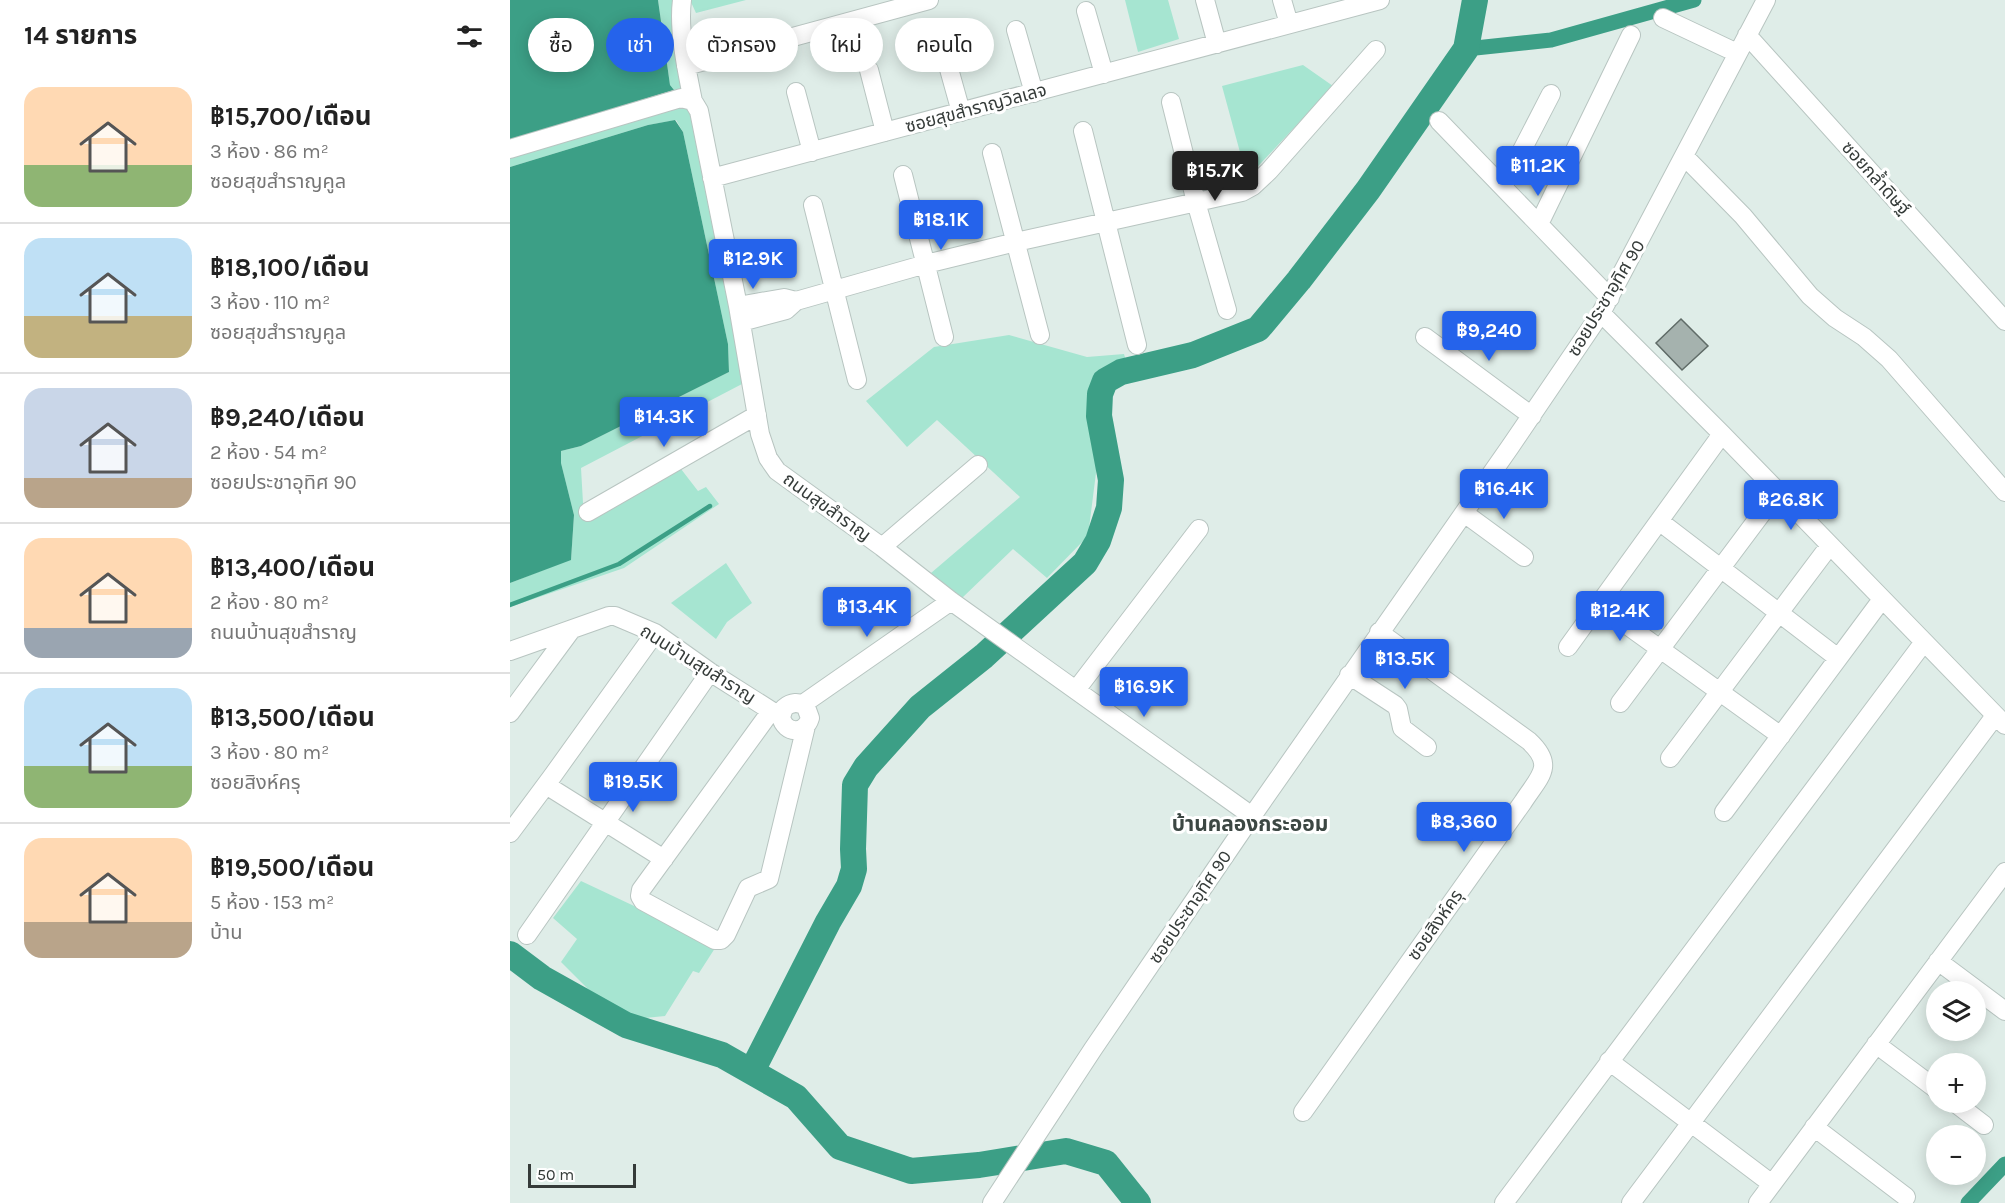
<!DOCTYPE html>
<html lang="th">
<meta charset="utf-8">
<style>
:root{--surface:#fff;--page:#f6f6f6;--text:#222;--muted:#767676;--line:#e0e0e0;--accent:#2563eb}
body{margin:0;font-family:Karla,"Noto Sans Thai",sans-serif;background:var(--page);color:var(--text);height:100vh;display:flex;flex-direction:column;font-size:22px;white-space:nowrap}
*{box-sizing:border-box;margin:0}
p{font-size:20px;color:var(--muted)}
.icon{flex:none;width:33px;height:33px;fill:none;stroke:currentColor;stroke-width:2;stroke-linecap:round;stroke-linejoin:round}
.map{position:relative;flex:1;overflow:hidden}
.drawer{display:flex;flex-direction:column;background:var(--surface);width:510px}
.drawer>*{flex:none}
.guide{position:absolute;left:18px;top:18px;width:570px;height:54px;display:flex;gap:12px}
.buttons{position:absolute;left:1416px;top:981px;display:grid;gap:12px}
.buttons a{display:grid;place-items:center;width:60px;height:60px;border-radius:50%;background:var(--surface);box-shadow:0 3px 15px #0003;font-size:30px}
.scale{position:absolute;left:18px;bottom:15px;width:108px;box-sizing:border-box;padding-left:6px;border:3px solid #353b39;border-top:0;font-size:16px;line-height:21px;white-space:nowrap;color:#353b39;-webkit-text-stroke:4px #fff;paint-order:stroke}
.price{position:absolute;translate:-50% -51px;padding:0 14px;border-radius:6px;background:var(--accent);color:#fff;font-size:20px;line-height:39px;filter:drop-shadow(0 2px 3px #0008)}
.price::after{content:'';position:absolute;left:50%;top:36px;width:18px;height:14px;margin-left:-9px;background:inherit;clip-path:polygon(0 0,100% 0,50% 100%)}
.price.selected{background:#222;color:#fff}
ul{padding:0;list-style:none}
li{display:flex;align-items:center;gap:18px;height:150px;padding:0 24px}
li+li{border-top:2px solid var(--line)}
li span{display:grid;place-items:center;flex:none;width:168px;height:120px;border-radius:18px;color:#555}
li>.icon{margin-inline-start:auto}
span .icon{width:72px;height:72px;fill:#fffc;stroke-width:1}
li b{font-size:26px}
h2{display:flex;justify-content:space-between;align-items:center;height:72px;padding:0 24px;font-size:26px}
.pill{padding:0 21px;border-radius:27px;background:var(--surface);box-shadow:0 3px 15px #0003;font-size:21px;line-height:54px}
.pill.selected{background:var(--accent);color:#fff}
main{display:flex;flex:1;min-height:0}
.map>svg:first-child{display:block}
.green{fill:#a6e5d1}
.water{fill:#3c9f86}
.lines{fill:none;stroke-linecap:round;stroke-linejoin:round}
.stream{stroke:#3c9f86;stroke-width:4.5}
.canal{stroke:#3c9f86;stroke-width:15}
.river{stroke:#3c9f86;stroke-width:26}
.building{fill:#a5b2ae;stroke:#5f6b67;stroke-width:1.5}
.minor-casing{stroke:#b8c5c1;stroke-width:20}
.minor{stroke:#fff;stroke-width:18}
.labels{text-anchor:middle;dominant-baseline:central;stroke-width:6;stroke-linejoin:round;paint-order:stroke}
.street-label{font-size:18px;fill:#353b39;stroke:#fff}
.quarter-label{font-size:21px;font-weight:bold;fill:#3c4743;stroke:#fff}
</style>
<main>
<section class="drawer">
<h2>14 รายการ<svg class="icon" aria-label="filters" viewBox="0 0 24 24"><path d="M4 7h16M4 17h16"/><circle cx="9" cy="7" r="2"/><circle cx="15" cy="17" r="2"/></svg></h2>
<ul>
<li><span style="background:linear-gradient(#ffd9b3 65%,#8fb573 0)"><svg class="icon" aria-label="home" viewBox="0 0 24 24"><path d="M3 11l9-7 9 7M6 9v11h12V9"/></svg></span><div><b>฿15,700/เดือน</b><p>3 ห้อง · 86 m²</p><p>ซอยสุขสำราญคูล</p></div></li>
<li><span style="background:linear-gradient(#bfe0f5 65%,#c2b280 0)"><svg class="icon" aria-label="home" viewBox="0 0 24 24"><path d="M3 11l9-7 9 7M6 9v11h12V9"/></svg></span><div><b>฿18,100/เดือน</b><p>3 ห้อง · 110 m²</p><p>ซอยสุขสำราญคูล</p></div></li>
<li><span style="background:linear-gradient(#c9d6e8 75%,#b9a48a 0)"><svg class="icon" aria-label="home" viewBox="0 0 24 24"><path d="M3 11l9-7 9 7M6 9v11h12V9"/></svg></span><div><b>฿9,240/เดือน</b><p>2 ห้อง · 54 m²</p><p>ซอยประชาอุทิศ 90</p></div></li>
<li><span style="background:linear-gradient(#ffd9b3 75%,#9aa5b1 0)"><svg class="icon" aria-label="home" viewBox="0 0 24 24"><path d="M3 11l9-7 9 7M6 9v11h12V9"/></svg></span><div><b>฿13,400/เดือน</b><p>2 ห้อง · 80 m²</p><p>ถนนบ้านสุขสำราญ</p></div></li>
<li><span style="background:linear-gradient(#bfe0f5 65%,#8fb573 0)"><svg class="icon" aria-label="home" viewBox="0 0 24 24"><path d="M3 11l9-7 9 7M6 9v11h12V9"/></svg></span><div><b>฿13,500/เดือน</b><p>3 ห้อง · 80 m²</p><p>ซอยสิงห์ครุ</p></div></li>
<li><span style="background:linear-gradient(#ffd9b3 70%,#b9a48a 0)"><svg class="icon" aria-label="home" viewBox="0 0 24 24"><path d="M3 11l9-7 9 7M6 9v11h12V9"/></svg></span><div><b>฿19,500/เดือน</b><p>5 ห้อง · 153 m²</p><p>บ้าน</p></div></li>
</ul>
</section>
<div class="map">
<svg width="1495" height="1203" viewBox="0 0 1495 1203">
<rect width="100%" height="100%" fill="#dfede8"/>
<path class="green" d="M148,0H168L175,88L164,90L160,85Z
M180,0H236L186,13Z
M615,0H658L669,39L628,52Z
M793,65L823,86L737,178L712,86Z
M163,105L178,109L184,120L201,193L232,384L71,468L73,503L79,520L171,469L188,491L196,487L209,504L114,568L0,607V583L61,559L64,515L51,463V451L71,446L219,372L218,344L173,132L166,120L138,125L0,167V156Z
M499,335L577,357L614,354L616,361L595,372L585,381L580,395L579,429L587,465L578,536L537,578L503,549L452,598L421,573L510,497L427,420L397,447L356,401L424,347Z
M216,563L242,603L217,622L206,639L161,603Z
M71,881L207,945L189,973L183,971L155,1016L125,1019L85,996L51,962L67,939L43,918Z"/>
<path class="water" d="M0,0H148L160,85L164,90L0,140Z
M165,120L173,132L218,344L219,372L71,446L51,451V463L64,515L61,560L0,583V167L138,125Z"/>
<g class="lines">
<path class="stream" d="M0,605L109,564L200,506"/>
<path class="canal" d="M956,49L1041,40L1184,0
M1458,1203L1495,1164"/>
<path class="river" d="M0,954L32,978L116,1025L212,1055L286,1097L330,1147L401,1171L469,1165L556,1151L596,1163L628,1203
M242,1071L318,922L339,886L344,869L343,849L345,785L356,767L410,707L474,656L575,563L588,541L599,508L601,480L589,416L590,394L595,381L611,372L683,355L748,329L789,280L858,190L956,49L965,0"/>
</g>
<path class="building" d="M1171,319L1198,346L1172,370L1146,343Z"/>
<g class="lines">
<defs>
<path id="minor" d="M172,0C168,30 177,72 183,101
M695,0L707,44
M772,0L779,24
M576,11L594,74
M1153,18L1227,53
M506,30L524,93
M1237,35L1495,321
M434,51L451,112
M176,66L419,0
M359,70L375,132
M286,92L302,152
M661,102L686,202L717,310
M929,121L1100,298
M573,131L627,345
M0,149L171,98L183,101L189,111L228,306L250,434L258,458L267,471L372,547L441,601L742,816
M482,153L530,335
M1174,156L1233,216L1300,296L1325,318L1354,337L1379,359L1495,492
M393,175L434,337
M202,178L870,0
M993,187L1041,94
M303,205L347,380
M1029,224L1121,35
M286,301L416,264L506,242L732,192L743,186L759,171L866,50
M228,306L274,298L286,301L276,310L231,322
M1091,313L1212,434L1495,725
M915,337L1022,416
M78,512L247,415
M954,513L1014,557
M1149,521L1328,658
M372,547L468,465
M1089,605L1271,736
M1058,647L1212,434
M0,651L99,616H105L145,633L200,672L271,717C275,734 295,735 300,718L296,707C289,701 281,702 274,708L271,717
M839,675L885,705L888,709L892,728L917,747
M566,690L689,529
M1110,703L1261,501
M293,704L441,601
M261,711L131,890L130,896L133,901L205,940H211L216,935L238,888L259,879L296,726
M0,713L62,629
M1160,758L1314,553
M36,785L154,859
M1214,812L1367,606
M0,833L41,778L145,633
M17,935L200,672
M1428,961L1495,1011
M1366,1044L1426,1089
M1099,1061L1262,1184
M1444,1102L1474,1125
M793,1112L1013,802C1029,777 1046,766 1019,741L869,632
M1304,1127L1396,1197
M482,1203L583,1049L733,829L1000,447L1091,313L1256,0
M994,1203L1414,642
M1121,1203L1485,716
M1248,1203L1495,872"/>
</defs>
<use href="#minor" class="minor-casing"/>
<use href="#minor" class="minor"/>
</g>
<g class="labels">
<g class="street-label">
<text transform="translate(466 108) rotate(-15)">ซอยสุขสำราญวิลเลจ</text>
<text transform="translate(1366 178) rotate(48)">ซอยกล้ำดิษฐ์</text>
<text transform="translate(1096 298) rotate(-59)">ซอยประชาอุทิศ 90</text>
<text transform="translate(317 507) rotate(36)">ถนนสุขสำราญ</text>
<text transform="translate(188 664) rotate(32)">ถนนบ้านสุขสำราญ</text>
<text transform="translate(680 907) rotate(-56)">ซอยประชาอุทิศ 90</text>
<text transform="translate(925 925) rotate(-55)">ซอยสิงห์ครุ</text>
</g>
<g class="quarter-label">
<text x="740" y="824">บ้านคลองกระออม</text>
</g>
</g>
</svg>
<div class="buttons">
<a><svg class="icon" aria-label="layers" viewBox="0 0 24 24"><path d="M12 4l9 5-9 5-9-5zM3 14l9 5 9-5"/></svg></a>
<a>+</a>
<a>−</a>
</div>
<div class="scale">50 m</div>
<b class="price" style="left:1028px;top:197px">฿11.2K</b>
<b class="price selected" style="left:705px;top:202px">฿15.7K</b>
<b class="price" style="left:431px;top:251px">฿18.1K</b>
<b class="price" style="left:243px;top:290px">฿12.9K</b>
<b class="price" style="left:979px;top:362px">฿9,240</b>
<b class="price" style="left:154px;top:448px">฿14.3K</b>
<b class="price" style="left:994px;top:520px">฿16.4K</b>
<b class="price" style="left:1281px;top:531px">฿26.8K</b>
<b class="price" style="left:357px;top:638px">฿13.4K</b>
<b class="price" style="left:1110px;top:642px">฿12.4K</b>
<b class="price" style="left:895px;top:690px">฿13.5K</b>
<b class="price" style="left:634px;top:718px">฿16.9K</b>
<b class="price" style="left:123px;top:813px">฿19.5K</b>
<b class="price" style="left:954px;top:853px">฿8,360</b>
<div class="guide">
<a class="pill">ซื้อ</a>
<a class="pill selected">เช่า</a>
<a class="pill">ตัวกรอง</a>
<a class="pill">ใหม่</a>
<a class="pill">คอนโด</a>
</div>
</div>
</main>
